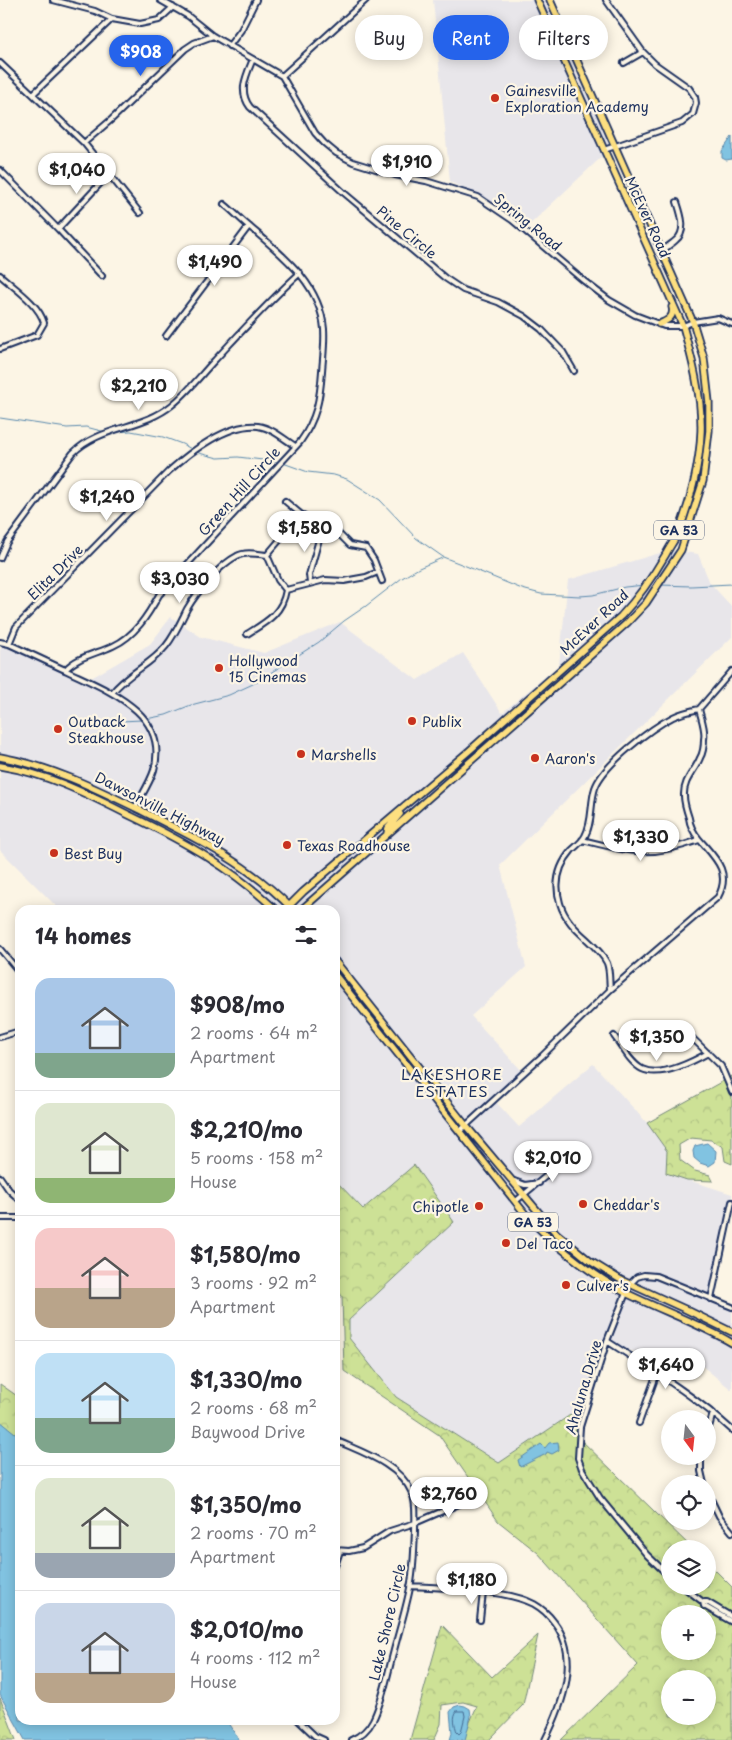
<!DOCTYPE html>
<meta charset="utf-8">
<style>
:root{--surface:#fff;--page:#f2f2f3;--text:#2b2b33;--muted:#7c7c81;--line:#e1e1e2;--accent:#2563eb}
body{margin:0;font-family:"Playpen Sans",sans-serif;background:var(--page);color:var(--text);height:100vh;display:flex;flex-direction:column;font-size:19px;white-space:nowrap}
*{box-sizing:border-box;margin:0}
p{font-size:16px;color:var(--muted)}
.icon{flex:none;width:28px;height:28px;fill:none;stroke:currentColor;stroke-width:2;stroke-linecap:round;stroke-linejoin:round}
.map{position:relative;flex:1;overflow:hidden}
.details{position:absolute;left:15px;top:905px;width:325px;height:820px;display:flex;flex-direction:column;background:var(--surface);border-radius:15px;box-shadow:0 2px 12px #0003}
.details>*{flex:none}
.hud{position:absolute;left:355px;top:15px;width:301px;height:45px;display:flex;gap:10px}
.needle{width:32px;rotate:165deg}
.controls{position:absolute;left:661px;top:1410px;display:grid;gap:10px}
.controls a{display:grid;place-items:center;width:55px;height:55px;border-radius:50%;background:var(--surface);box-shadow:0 2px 12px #0003;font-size:25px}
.price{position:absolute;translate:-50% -42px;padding:0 11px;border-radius:18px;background:#fff;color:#222;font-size:16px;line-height:32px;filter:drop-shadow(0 1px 2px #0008)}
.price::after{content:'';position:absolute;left:50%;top:30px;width:15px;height:11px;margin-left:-8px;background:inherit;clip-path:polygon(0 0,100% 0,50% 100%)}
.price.on{background:var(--accent);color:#fff}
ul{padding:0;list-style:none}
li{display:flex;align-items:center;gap:15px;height:125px;padding:0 20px}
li+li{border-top:1px solid var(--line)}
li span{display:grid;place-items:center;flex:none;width:140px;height:100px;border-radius:15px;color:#555}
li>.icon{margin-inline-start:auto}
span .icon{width:60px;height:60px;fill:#fffc;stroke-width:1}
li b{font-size:21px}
h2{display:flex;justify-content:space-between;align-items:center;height:60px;padding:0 20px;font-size:21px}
.pill{padding:0 18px;border-radius:22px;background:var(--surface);box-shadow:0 2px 12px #0003;font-size:18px;line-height:45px}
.pill.on{background:var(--accent);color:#fff}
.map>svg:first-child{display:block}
.built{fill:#e8e6ea}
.forest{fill:url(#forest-crowns);stroke:#74887a;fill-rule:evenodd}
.water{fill:#81c3e1;stroke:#5888ad}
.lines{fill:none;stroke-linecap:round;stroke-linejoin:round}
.shore{stroke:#446a92;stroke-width:1}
.stream{stroke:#5888ad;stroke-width:1}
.minor-casing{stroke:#1b2f5e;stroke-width:8}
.primary-casing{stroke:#1b2f5e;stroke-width:9}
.minor{stroke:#fcf5e5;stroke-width:4}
.primary{stroke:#fddf80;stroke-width:5.5}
.poi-dot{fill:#c8321e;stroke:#fcf5e5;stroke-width:2}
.labels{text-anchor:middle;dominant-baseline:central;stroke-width:4.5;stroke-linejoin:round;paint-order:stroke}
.shield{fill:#fcf5e5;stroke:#5e6a86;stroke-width:1}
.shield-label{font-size:12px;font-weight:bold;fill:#1b2f5e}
.poi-label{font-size:14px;fill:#1b2f5e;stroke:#fcf5e5;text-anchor:start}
.street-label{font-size:14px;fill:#1b2f5e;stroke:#fcf5e5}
.neighbourhood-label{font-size:15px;letter-spacing:1px;fill:#1b2f5e;stroke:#fcf5e5}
</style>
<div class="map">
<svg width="732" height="1740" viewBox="0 0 732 1740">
<defs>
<pattern id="forest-crowns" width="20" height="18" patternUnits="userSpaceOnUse" patternTransform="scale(1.25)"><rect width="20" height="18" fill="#cde196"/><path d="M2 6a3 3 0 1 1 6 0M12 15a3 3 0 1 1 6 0" fill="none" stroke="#afc184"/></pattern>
</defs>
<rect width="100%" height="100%" fill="#fcf5e5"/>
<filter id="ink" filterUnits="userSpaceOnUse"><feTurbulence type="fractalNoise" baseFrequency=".02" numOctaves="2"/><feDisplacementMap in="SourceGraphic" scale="10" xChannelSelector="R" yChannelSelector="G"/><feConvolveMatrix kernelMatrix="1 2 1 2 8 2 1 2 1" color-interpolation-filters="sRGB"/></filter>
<g filter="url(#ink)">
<path class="built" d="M433,0H546L611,148L524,230L488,199L450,182Z
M670,550L698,554L710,583L732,607V637L500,865L526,967L471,1016L523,1072L494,1100L519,1127L593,1064L647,1123L667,1151L666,1173L732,1194V1210L713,1299L732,1303V1390L691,1357L666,1365L608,1341L582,1407L499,1463L396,1397L349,1338V1320L454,1221L363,1209L335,1180V910H60L0,850V651L2,645L86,681L150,644L171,617L201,637L264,653L340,622L417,680L463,653L502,713L559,665L568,580Z"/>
<path class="forest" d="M732,1076V1164L725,1161L723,1147L711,1140L691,1138L679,1145L680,1160L695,1171L710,1175L713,1181L687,1180L666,1173L667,1151L647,1123Z
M414,1165L454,1222L349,1320V1338L396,1397L499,1463L582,1407L578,1437L693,1549H670V1586H708V1563L732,1587V1740H561L638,1665L538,1553L498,1521L439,1435L344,1371L342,1296L335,1287V1180L363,1209ZM670,1614H708V1651H670ZM670,1679H708V1716H670Z
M0,1384L20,1398V1444L0,1425Z
M442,1625L492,1677L538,1635L523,1705L489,1740H462L477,1706L463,1702L442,1705L441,1724L434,1740H410Z
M0,1698L16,1740H0Z"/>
<path class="water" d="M732,137V159L726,160L722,158V151Z
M707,1143L716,1151L715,1162L709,1166L700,1163L694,1158L693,1151L695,1146Z
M0,1421L20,1437V1720H226L239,1740H25L0,1695Z
M558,1442L559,1450L552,1454L547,1452L546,1454L520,1467L518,1460L541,1444L545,1448L549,1443Z
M460,1705L465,1706L470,1709L471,1716L465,1740H450L452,1733L450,1712L454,1707Z"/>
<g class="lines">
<path class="shore" d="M457,1711H464L465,1716L461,1732L459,1734L457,1732C455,1725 452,1717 457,1711Z"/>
<path class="stream" d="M0,418L67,428L86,427L105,432
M114,432L131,431L163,437L182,444L199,453L218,458L238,457L279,462
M283,463L308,472L334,475L347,479L380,500L416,538L443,557L461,564L522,589L541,594L580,596L593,595L625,587L645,585
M661,585L691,586L732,584
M146,719L166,715L191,705L229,695L253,684L319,642L344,621L366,606L402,578L419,568L442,558
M121,721L142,720"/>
<defs>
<path id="minor" d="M53,0L95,11L112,19L140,24L159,20L173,7
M160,0L188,16L213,36L282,76L315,133L324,143L336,153L353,162L395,175L426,181L478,197L512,220L584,281L609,300L635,315L664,326H683L693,322L718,318L732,324
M229,46L241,30L256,0
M253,59C246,76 238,91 250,107L343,192L445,278L463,290L498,302L524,316L541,329L563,352L574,371
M0,63L84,143L140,213
M624,63L643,52
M282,76L366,0
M33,94L112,19
M84,143L112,119L185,49L194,43L213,36
M604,150L682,123L693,114L696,103L695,97L689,88L655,64L643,52L606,0
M0,170L58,229L102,276
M58,229L109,174
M662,254C665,246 670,246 676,240C687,231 681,214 677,202
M0,275C14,288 39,304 44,323L37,335L0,349
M166,336L249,226
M285,501L309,521L331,526L350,545L366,548L374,560L382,581
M0,558L7,542L73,453C100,426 143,429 172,405C188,392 200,376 214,361C242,331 270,300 300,273
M310,583L309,575L323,525
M286,590L278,580L267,555L300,516L303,515
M247,634C266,622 282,614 286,590L325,580L344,581L366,577L378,572
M0,642L9,644
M65,670L9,644L16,627L169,471C190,452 228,423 258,426C272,428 284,439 295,446
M112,693C126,674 151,665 166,646C175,635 181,621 187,609C197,592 219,565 237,556C245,551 258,554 267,555
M135,808C141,796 150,783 154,770C170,712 106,690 65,670C78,656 96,654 113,646C135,636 148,615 159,595L300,442C317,418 320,399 322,371C323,357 325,343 324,329C320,283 281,254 250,227C241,220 233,211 224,204
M582,840C631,852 650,858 699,840
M0,949L20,973
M610,989C609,981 610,971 607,963C596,941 568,931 560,903C554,883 558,866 572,850C576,846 582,842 585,836C593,822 590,803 595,788C603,765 651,728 673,717C681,713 690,711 699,709
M681,1027L721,1066L732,1092
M614,1036C622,1046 630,1063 642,1069C661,1078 692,1062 708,1053
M0,1037L20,1031
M460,1131L542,1056L610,990L718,897C732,871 714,857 699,839C694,833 690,826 689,818C687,812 684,803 684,796C683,780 695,771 700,758C703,753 704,745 704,739C706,730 701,718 699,709L732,671
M0,1177L9,1190L20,1200
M514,1181L525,1185L539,1183
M516,1201L569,1157
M0,1218H20
M711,1299L732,1202
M607,1341C650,1369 694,1395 732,1430
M639,1423L657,1373
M708,1431L713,1413
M335,1440C361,1452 400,1464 412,1493C417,1504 415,1519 415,1531C414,1549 414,1569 410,1588C405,1613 397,1637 391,1662C386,1681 382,1702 373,1720C368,1730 361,1736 351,1740
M701,1456V1471L704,1484
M708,1493L719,1516L732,1532
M335,1550L349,1551L363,1548L390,1531L415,1523L475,1497
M335,1566L340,1551
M670,1577L647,1555L600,1498L582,1469L578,1458L580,1427L607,1341L626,1293L630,1284L637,1277L644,1275L656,1276L732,1307
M410,1586C443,1588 505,1589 534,1604C541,1608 549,1615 554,1622C581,1657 563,1704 545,1740
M682,1586L703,1602L704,1606L732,1622
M703,1602H707L732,1617
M480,1620L483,1592
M298,1720L315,1736L324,1740"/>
<path id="primary" d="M659,324C667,321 675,317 672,307
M0,757C50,766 93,787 138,809C194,837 250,864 293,910
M0,766C49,774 87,794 131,816C185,842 232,868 276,910
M387,834L388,828L400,814
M285,910L303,892L469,751L621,616C640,596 652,578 666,554C669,548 674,541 677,535C690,505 700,463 701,431C702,396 692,359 683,326L537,0
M301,910L538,702L627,623L646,603L681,550L703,481L709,431V402L704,358L693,322L550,0
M335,961L467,1127L556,1233L590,1261L621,1280L687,1310L732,1332
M335,975L530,1220C559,1248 589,1273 624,1292C660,1310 698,1323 732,1343"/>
</defs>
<use href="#minor" class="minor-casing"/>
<use href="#primary" class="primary-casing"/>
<use href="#minor" class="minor"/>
<use href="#primary" class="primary"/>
</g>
</g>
<g class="poi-dot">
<circle cx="495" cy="98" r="5"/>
<circle cx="219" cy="668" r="5"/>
<circle cx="412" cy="721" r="5"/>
<circle cx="58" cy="729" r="5"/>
<circle cx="301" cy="754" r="5"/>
<circle cx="535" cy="758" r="5"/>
<circle cx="287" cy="845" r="5"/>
<circle cx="54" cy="853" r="5"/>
<circle cx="583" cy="1204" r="5"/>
<circle cx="479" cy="1206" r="5"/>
<circle cx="506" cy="1243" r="5"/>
<circle cx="566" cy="1285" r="5"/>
</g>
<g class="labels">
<g class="shield">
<rect x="654" y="520.5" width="50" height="19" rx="4"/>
<rect x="508" y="1212.5" width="50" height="19" rx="4"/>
</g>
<g class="shield-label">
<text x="679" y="530">GA 53</text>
<text x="533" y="1222">GA 53</text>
</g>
<g class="poi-label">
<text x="505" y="90">Gainesville<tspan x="505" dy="16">Exploration Academy</tspan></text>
<text x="229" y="660">Hollywood<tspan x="229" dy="16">15 Cinemas</tspan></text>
<text x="68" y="721">Outback<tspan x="68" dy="16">Steakhouse</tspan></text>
<text x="422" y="721">Publix</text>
<text x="311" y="754">Marshells</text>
<text x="545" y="758">Aaron's</text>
<text x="297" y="845">Texas Roadhouse</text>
<text x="64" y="853">Best Buy</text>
<text x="593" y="1204">Cheddar's</text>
<text x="469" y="1206" text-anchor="end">Chipotle</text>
<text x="516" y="1243">Del Taco</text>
<text x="576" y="1285">Culver's</text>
</g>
<g class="street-label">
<text transform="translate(648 217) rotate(65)">McEver Road</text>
<text transform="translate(528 222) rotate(39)">Spring Road</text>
<text transform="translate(407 232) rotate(40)">Pine Circle</text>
<text transform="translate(239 491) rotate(-48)">Green Hill Circle</text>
<text transform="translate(55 572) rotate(-45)">Elita Drive</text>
<text transform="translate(594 622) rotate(-43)">McEver Road</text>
<text transform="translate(160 808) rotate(27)">Dawsonville Highway</text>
<text transform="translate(583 1387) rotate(-74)">Ahaluna Drive</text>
<text transform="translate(387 1622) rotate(-77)">Lake Shore Circle</text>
</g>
<g class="neighbourhood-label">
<text x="452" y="1073">LAKESHORE<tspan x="452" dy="17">ESTATES</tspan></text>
</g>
</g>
</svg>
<div class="controls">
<a><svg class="needle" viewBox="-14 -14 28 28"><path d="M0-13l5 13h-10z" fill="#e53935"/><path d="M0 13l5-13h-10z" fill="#7c7c81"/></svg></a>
<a><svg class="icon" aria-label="locate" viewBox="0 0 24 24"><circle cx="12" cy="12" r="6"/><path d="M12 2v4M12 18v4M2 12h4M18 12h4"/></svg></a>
<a><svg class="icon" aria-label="layers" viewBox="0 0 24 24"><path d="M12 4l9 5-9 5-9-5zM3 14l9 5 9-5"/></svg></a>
<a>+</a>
<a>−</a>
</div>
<b class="price on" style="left:141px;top:77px">$908</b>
<b class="price" style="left:407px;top:187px">$1,910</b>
<b class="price" style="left:77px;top:195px">$1,040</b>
<b class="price" style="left:215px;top:287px">$1,490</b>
<b class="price" style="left:139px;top:411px">$2,210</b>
<b class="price" style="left:107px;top:522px">$1,240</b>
<b class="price" style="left:305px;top:553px">$1,580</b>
<b class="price" style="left:180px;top:604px">$3,030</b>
<b class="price" style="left:641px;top:862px">$1,330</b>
<b class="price" style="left:657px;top:1062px">$1,350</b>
<b class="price" style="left:553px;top:1183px">$2,010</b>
<b class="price" style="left:666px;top:1390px">$1,640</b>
<b class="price" style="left:449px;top:1519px">$2,760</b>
<b class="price" style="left:472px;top:1605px">$1,180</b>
<div class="hud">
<a class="pill">Buy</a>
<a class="pill on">Rent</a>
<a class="pill">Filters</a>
</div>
<section class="details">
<h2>14 homes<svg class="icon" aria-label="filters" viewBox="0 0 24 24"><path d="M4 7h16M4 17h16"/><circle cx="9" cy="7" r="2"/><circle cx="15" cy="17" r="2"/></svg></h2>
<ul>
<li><span style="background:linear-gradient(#a9c7e8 75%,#7fa58c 0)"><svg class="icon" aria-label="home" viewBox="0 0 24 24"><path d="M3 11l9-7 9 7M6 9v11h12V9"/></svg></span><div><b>$908/mo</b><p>2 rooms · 64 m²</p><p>Apartment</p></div></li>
<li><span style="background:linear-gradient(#dfe7d0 75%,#8fb573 0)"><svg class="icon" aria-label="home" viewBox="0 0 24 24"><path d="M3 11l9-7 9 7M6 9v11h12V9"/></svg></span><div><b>$2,210/mo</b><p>5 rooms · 158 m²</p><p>House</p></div></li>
<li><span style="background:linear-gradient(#f6c9c9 60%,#b9a48a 0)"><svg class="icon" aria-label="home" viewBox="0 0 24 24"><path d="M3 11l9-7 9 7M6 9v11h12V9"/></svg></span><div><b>$1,580/mo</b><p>3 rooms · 92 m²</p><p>Apartment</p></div></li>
<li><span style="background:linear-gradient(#bfe0f5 65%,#7fa58c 0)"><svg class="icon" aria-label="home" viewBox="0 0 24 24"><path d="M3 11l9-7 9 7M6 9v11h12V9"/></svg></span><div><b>$1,330/mo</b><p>2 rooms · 68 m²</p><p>Baywood Drive</p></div></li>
<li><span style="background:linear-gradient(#dfe7d0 75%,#9aa5b1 0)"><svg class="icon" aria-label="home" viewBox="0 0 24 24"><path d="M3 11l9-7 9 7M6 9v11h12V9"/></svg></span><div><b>$1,350/mo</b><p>2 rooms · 70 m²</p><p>Apartment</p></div></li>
<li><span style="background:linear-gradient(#c9d6e8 70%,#b9a48a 0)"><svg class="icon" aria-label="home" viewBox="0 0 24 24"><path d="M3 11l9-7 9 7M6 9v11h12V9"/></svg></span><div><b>$2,010/mo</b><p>4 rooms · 112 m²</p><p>House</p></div></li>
</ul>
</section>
</div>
